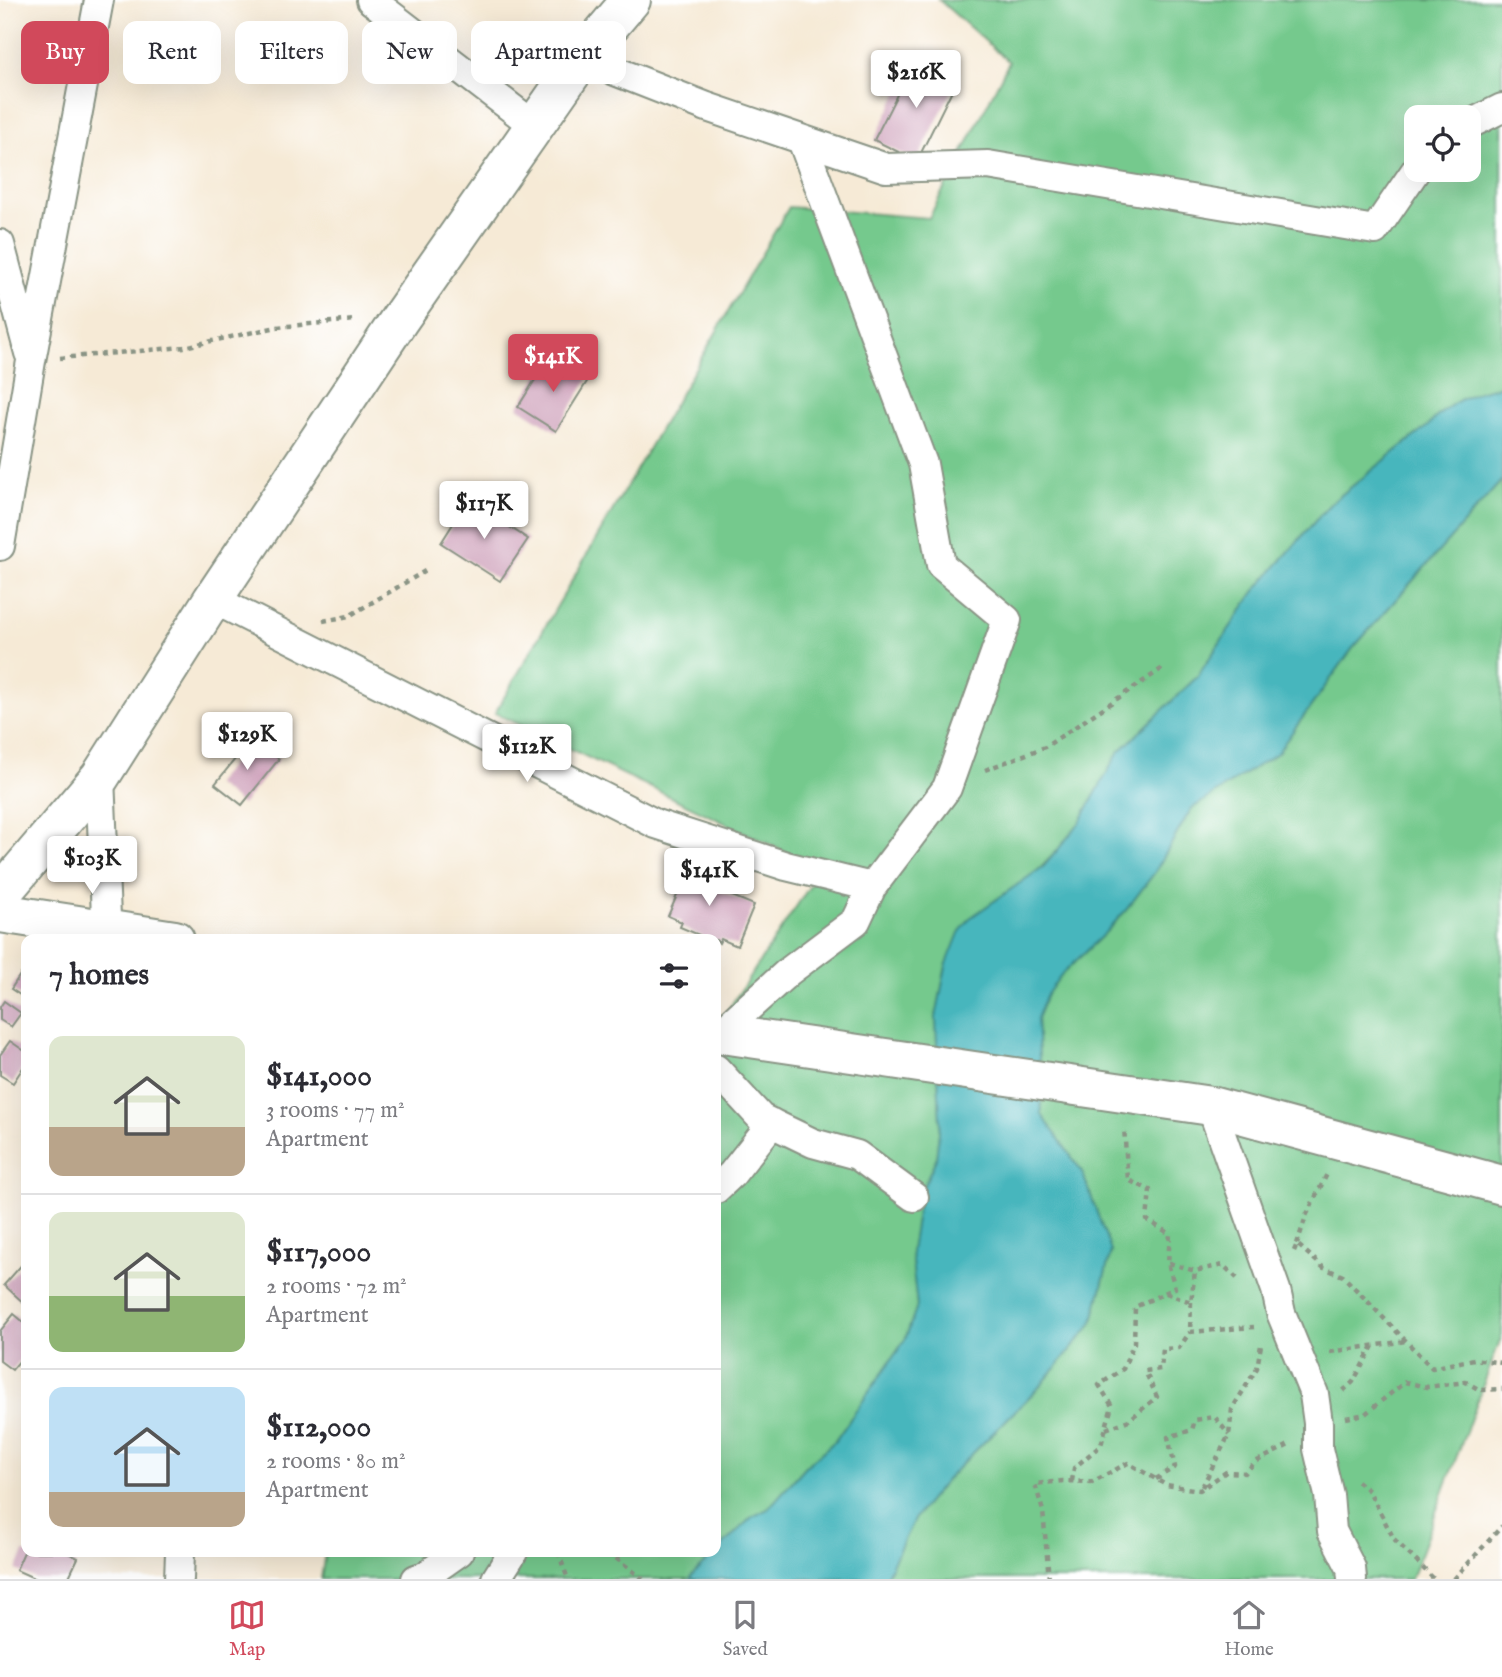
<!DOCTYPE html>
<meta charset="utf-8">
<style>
:root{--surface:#fff;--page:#f2f2f3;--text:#2b2b33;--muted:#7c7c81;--line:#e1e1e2;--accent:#d1495b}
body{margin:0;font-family:"IM FELL English",serif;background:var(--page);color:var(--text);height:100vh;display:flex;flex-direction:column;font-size:26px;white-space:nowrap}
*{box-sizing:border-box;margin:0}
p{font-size:23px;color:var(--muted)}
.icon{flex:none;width:38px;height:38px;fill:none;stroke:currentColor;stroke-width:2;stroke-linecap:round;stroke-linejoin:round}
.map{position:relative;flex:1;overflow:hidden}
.side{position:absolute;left:21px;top:934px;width:700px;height:623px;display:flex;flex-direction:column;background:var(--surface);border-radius:14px;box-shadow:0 7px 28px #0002}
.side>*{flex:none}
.banner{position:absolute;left:21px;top:21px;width:700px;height:63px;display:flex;gap:14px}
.fabs{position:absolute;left:1404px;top:105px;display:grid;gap:14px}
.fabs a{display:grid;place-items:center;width:77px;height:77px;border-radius:14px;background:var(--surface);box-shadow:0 7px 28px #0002;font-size:35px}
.price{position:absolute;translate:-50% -60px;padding:0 16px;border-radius:7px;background:#fff;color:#222;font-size:23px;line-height:46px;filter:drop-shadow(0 2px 4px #0008)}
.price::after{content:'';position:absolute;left:50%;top:42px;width:21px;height:16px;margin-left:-10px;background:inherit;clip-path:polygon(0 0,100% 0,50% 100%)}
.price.current{background:var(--accent);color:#fff}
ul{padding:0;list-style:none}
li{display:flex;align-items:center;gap:21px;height:175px;padding:0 28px}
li+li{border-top:2px solid var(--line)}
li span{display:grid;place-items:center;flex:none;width:196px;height:140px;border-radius:14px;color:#555}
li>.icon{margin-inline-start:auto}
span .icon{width:84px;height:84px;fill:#fffc;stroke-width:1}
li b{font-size:30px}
h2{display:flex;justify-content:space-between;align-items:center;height:84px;padding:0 28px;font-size:30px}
.pill{padding:0 24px;border-radius:14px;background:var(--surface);box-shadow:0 7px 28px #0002;font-size:24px;line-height:63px}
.pill.current{background:var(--accent);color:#fff}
.menu{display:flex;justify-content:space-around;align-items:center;height:98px;border-top:2px solid var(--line);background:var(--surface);font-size:19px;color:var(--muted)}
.menu a{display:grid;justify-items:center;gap:4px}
.menu .current{color:var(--accent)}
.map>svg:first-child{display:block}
.green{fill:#74c98d;stroke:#4a8360;stroke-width:2;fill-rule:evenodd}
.water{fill:#47b6bd;stroke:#337a78;stroke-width:2}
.building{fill:#cfa2bb}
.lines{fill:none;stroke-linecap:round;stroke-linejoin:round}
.minor-casing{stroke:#8a9485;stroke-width:32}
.secondary-casing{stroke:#8a9485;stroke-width:42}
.primary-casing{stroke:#8a9485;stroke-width:42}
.path{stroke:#8a9485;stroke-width:4.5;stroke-dasharray:5 5;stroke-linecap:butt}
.minor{stroke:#fff;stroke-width:28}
.secondary{stroke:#fff;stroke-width:38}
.primary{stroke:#fff;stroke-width:38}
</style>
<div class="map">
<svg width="1502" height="1579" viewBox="0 0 1502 1579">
<rect width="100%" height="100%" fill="#fff"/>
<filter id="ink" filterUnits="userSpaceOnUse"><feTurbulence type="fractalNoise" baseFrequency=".0143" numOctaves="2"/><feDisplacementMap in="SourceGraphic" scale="14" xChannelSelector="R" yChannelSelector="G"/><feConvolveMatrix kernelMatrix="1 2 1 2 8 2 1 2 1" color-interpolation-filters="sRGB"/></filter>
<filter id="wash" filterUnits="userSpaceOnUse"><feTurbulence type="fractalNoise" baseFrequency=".00686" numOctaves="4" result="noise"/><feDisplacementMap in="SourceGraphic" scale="28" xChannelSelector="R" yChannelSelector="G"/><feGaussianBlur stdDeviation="1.57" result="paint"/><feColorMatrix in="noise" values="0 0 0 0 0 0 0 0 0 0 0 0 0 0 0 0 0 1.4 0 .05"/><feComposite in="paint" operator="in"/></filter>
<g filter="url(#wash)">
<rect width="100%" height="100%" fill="#f6ead6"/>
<path class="green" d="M939,0H1502V386C1472,392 1451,401 1429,425L1330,504L1254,592L1197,677L1118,753L1080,822L1056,852L946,966L936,1017L940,1123L936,1159L922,1189L911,1251L917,1306L905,1340L835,1441L806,1466L768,1509L752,1517L716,1552V1028L821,869L495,713L789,207L929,218L1009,62ZM1416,117H1468V170H1416Z
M1502,480V1335L1411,1579H885L914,1519L946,1480L1042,1384L1092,1324L1111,1251L1082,1172L1042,1115L1037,1018L1046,996L1061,975L1104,934L1126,910L1155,872L1191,809L1277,753L1353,648Z
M325,1552H716L690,1579H321Z"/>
<path class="water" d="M1502,386V480L1353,648L1277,753L1191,809L1155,872L1126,910L1104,934L1061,975L1046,996L1037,1018L1042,1115L1082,1172L1111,1251L1092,1324L1042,1384L946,1480L914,1519L885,1579H690L692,1575L752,1517L768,1509L806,1466L835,1441L905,1340L917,1306L911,1251L918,1206L922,1189L936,1159L940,1123L936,1017L946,966L959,933L970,918L1044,866L1056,852L1080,822L1118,753L1197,677L1254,592L1330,504L1429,425C1450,401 1472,392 1502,386Z"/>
<g id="blocks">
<path class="building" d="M915,59L957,80L917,161L874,140Z
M550,356L588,380L556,431L518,407Z
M468,500L528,539L500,581L441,543Z
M252,738L279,759L242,805L215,784Z
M692,861L716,872L710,887L754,905L737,946L721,939L719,943L716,940H711L680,927L682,922L668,916Z
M20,975L26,979V999L11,989Z
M4,1001L21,1013L11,1027L0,1020V1007Z
M10,1041L26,1052V1063L13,1083L0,1075V1055Z
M26,1260V1305L4,1285Z
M14,1314L26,1324V1353L12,1370L0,1361V1331Z
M24,1552H66L78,1558L68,1579H36L16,1570Z"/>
</g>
</g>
<g filter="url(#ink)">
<use href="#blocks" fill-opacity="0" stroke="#8a9485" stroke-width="2"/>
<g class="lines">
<defs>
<path id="minor" d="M371,0L536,127
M582,58L707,107L886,168L988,165L1375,230L1416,170
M1468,125L1502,108
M0,244L29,353
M0,546L31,361L99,0
M213,599L656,824L786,866L872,887
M100,777L107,940
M719,1034L788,972L856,921L872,887L947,788L1007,620L941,565L923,464L802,140
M716,1069L761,1118L813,1143L857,1155L914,1197
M1211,1106L1276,1290L1281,1313L1314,1394L1318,1423V1449L1329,1495L1332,1531L1351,1568L1352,1579
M716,1189L732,1174L772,1123
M179,1579L180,1552
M416,1579L425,1576L459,1552
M496,1579L513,1552"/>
<path id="secondary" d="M0,913L175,940
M716,1033L1211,1106L1502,1185"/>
<path id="primary" d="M0,895L100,777L213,599L399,320L582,58L631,0"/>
</defs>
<use href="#minor" class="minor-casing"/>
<use href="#secondary" class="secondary-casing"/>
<use href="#primary" class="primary-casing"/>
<path class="path" d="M60,358L184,347L277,327L356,320
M323,621L349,616L425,571
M985,770L1045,747L1163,668
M1297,1244L1306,1216L1327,1174
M1294,1251L1297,1244L1324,1268L1343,1276L1432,1368L1474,1359L1502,1363
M1169,1263L1195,1271L1223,1265L1240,1281
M1166,1293L1191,1302L1195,1271
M1191,1302L1190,1332L1254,1327
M1330,1352L1406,1341
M1343,1391L1353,1382L1373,1346
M1346,1418L1365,1414L1405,1382L1427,1387L1466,1382L1480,1390L1502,1389
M1106,1429L1129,1420L1157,1397L1145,1371L1161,1369L1163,1349L1179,1348L1190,1332
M1156,1479L1175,1467L1168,1437L1192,1430L1195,1420L1215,1417L1229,1435
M1072,1481L1074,1468L1101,1445L1112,1406L1099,1385L1123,1369L1134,1343L1135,1307L1175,1288L1168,1263L1170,1234L1147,1220L1150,1190L1128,1180L1124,1128
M1357,1481L1369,1491L1394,1539L1434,1579
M1202,1487L1229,1435L1232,1409L1257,1368L1261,1345
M558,1552L568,1579
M608,1552L643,1579
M1049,1579L1043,1511L1035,1484L1063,1481L1092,1482L1128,1463L1166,1485L1200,1490L1226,1472L1245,1473L1255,1462L1289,1445
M1454,1579L1502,1526"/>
<use href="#minor" class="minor"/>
<use href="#secondary" class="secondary"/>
<use href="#primary" class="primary"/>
</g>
</g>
</svg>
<div class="fabs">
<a><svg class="icon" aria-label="locate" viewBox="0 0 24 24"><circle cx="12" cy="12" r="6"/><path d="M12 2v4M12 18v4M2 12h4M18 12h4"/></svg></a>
</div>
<b class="price" style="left:916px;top:110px">$216K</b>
<b class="price current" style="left:553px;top:394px">$141K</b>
<b class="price" style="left:484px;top:541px">$117K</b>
<b class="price" style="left:247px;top:772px">$129K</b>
<b class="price" style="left:527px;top:784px">$112K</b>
<b class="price" style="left:92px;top:896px">$103K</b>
<b class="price" style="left:709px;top:908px">$141K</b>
<div class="banner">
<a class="pill current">Buy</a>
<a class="pill">Rent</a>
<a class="pill">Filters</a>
<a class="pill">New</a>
<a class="pill">Apartment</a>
</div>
<section class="side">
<h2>7 homes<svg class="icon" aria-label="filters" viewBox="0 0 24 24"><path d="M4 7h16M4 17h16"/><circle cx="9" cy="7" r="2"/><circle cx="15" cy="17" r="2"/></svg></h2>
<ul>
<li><span style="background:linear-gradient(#dfe7d0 65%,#b9a48a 0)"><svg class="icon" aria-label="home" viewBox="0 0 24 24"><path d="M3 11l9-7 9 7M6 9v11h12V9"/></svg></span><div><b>$141,000</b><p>3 rooms · 77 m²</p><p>Apartment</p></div></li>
<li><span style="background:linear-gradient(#dfe7d0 60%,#8fb573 0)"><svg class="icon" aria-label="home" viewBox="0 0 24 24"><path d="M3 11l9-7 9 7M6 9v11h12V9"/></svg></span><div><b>$117,000</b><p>2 rooms · 72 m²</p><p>Apartment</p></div></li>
<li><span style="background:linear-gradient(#bfe0f5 75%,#b9a48a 0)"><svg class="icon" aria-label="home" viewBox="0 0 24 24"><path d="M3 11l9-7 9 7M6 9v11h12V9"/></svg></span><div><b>$112,000</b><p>2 rooms · 80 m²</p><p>Apartment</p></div></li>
</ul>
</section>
</div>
<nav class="menu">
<a class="current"><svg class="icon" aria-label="map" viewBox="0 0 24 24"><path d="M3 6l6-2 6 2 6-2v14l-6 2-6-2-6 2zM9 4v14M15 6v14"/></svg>Map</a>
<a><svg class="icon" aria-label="saved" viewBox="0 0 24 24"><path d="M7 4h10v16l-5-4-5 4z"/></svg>Saved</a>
<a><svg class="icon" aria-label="home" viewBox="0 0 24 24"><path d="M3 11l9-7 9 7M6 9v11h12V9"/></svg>Home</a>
</nav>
